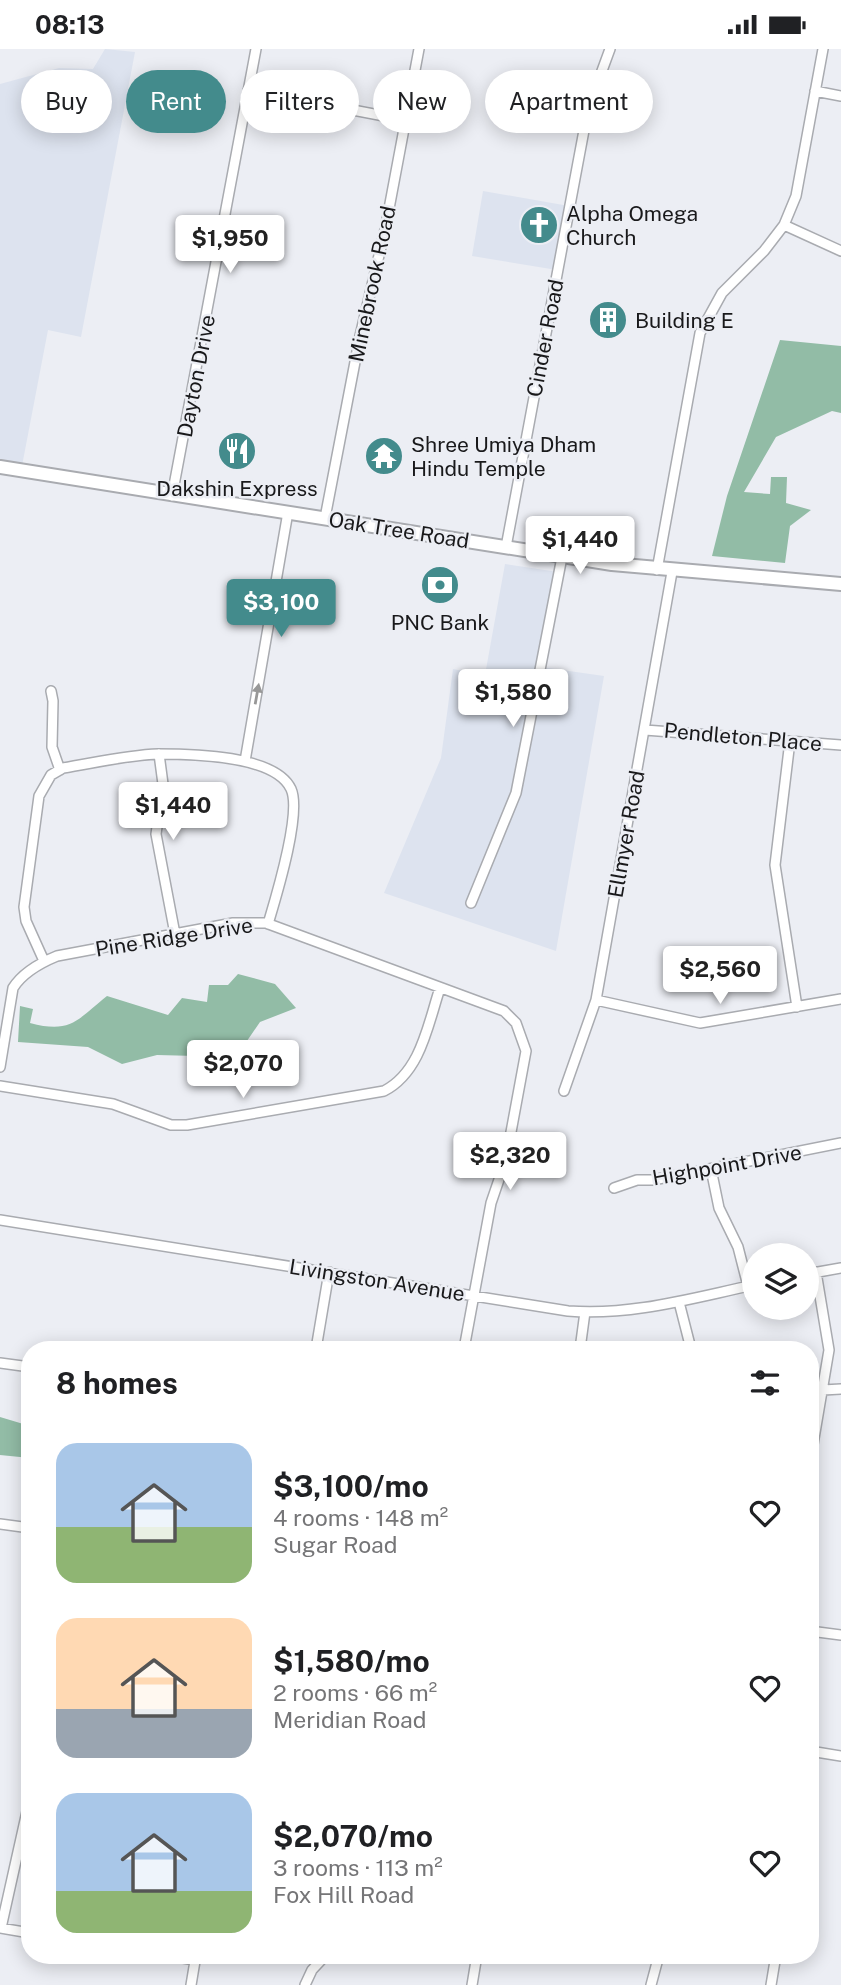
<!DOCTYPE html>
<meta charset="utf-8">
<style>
:root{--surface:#fff;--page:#f2f2f2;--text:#202124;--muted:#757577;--accent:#438b8c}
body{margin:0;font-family:"Public Sans",sans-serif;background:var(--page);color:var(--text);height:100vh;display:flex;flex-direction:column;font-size:26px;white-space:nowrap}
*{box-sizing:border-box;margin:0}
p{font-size:23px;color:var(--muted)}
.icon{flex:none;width:38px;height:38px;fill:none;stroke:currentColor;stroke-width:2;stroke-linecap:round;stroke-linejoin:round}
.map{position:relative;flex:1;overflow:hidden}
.drawer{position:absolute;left:21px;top:1292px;width:798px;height:623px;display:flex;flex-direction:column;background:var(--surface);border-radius:28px;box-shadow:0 4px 18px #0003}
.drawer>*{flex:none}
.banner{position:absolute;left:21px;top:21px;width:800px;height:63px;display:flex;gap:14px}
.tools{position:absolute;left:742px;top:1194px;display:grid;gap:14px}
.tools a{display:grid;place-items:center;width:77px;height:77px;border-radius:50%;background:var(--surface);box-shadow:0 4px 18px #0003;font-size:35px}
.price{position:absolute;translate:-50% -60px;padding:0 16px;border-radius:7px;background:#fff;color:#222;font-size:23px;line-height:46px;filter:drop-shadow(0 2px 4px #0008)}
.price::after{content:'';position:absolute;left:50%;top:42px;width:21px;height:16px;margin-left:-10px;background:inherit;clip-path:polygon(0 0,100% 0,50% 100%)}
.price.current{background:var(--accent);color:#fff}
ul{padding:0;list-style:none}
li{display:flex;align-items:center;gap:21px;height:175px;padding:0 35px}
li span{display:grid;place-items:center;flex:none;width:196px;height:140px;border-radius:21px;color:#555}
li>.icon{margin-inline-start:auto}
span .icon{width:84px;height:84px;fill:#fffc;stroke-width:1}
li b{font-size:30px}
h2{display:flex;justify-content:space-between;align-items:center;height:84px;padding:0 35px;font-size:30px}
.pill{padding:0 24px;border-radius:32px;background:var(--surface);box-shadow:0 4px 18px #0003;font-size:24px;line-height:63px}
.pill.current{background:var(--accent);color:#fff}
.status{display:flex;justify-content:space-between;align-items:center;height:49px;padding:0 35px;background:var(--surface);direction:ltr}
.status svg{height:19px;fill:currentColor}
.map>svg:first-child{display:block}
.built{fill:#dde3ef}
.forest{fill:#92bca6}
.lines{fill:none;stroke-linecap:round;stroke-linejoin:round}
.minor-casing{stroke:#a9abb0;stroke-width:12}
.secondary-casing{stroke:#a9abb0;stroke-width:16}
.minor{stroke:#fff;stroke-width:9}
.secondary{stroke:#fff;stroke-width:12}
.oneway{fill:#989898}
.labels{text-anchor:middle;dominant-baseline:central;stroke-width:5;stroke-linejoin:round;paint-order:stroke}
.poi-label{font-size:21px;fill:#19191b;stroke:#eceef4;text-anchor:start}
.street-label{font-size:21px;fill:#19191b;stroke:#eceef4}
</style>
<div class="status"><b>08:13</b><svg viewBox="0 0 49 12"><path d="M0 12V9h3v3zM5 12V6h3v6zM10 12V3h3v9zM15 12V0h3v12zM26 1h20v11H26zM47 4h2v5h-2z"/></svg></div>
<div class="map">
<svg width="841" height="1936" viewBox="0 0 841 1936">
<rect width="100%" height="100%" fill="#eceef4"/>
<path class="built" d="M105,0L135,3L81,288L48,281L21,422L0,418V35L59,19L93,20Z
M483,142L569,157L557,221L472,207Z
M505,515L558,523L541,618L604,627L556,902L384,844L441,709L453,620L485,626Z"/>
<path class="forest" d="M780,291L841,297V364L832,362L776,388L744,443L770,445L771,428H787L786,454L811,461L790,477L785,514L712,507L727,447Z
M238,925L275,935L296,959L260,973L236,1008L157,1006L122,1015L88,998L18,993L20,957L33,960L30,974C71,985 77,971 107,947L168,966L182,949L207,953L209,936H228Z
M0,1368L30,1377V1409L0,1406Z"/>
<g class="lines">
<defs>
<path id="minor" d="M248,41L405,71
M815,42L841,47
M784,176L841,202
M172,447L256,0
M325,469L360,287L385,181L419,0
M506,498L588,60L610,0
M657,521L700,284L722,244L764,202L784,176L796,147L823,0
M51,642L53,652L52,698L60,721
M645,681L841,696
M790,692L775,816L797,958
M159,705L163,735L156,785L175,885
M245,712L288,463
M471,854L516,744L562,508
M44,912L26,872L24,858L39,747L51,726L63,719C94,714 127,706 158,705C192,705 275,706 291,740C302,764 276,848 268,875
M596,951L700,974L841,950
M0,1018L13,939C23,923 40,914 57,907L233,874H266L504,962L516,974L526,1002L506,1110L491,1154L464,1300
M0,1037L113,1055L171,1076H187L384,1042C421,1023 428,975 440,939
M564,1042L596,951L672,523
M711,1120L719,1159L738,1198L748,1237
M614,1139L637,1131H653L841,1094
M0,1171L568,1262C632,1267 692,1249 754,1236
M807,1225L841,1219
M679,1253L691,1300
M316,1300L329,1223
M580,1300L585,1263
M0,1314L30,1318
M823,1341L841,1340
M810,1413L829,1301L816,1223
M0,1475L30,1479
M810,1582L841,1586
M810,1702L841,1707
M0,1879L30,1884
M1,1879L30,1749
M165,1906L195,1911
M191,1936L196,1906
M305,1936L312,1921L326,1906
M472,1936L477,1906
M651,1936L659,1906
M771,1936L776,1906"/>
<path id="secondary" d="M0,418L612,515L841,535"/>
</defs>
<use href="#minor" class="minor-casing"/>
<use href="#secondary" class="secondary-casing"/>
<use href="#minor" class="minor"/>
<use href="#secondary" class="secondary"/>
</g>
<defs><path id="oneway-solid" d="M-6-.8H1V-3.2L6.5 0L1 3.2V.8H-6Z" transform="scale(1.75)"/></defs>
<use class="oneway" href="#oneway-solid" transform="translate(257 645) rotate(-80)"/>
<defs>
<symbol id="church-disc" viewBox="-11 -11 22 22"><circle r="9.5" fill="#438b8c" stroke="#eceef4"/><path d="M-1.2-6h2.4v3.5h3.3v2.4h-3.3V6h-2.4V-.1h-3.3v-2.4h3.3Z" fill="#fff"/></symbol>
<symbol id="building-disc" viewBox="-11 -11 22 22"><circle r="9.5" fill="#438b8c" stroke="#eceef4"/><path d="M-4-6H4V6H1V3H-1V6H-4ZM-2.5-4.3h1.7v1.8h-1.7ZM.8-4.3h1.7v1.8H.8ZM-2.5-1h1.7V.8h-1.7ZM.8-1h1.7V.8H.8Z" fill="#fff"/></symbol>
<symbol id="restaurant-disc" viewBox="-11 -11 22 22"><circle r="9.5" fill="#438b8c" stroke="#eceef4"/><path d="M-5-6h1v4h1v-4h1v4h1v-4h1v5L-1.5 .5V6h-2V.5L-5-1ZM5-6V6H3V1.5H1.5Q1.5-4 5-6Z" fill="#fff"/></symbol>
<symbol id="temple-disc" viewBox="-11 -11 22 22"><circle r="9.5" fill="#438b8c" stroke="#eceef4"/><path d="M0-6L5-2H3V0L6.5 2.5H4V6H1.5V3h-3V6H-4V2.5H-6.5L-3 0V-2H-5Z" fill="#fff"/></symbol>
<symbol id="bank-disc" viewBox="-11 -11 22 22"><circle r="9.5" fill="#438b8c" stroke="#eceef4"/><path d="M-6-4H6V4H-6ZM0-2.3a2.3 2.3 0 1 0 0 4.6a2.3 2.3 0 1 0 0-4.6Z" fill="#fff"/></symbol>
</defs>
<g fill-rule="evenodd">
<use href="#church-disc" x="517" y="154" width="44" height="44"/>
<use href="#building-disc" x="586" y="249" width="44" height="44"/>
<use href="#restaurant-disc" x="215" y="380" width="44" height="44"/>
<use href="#temple-disc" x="362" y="385" width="44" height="44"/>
<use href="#bank-disc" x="418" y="514" width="44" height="44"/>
</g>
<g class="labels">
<g class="poi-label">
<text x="566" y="164">Alpha Omega<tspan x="566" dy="24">Church</tspan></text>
<text x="635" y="271">Building E</text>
<text x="411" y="395">Shree Umiya Dham<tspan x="411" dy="24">Hindu Temple</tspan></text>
<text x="237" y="439" text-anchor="middle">Dakshin Express</text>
<text x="440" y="573" text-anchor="middle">PNC Bank</text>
</g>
<g class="street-label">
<text transform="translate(372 235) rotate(-78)">Minebrook Road</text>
<text transform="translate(545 289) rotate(-79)">Cinder Road</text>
<text transform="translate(196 327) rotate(-79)">Dayton Drive</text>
<text transform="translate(399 481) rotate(9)">Oak Tree Road</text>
<text transform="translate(743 688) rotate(5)">Pendleton Place</text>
<text transform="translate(626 785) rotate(-80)">Ellmyer Road</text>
<text transform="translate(174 888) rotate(-9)">Pine Ridge Drive</text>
<text transform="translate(727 1116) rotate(-10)">Highpoint Drive</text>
<text transform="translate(377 1231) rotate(9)">Livingston Avenue</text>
</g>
</g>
</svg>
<div class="tools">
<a><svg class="icon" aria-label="layers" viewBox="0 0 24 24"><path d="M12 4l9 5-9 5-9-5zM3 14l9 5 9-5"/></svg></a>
</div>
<b class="price" style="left:230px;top:226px">$1,950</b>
<b class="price" style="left:580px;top:527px">$1,440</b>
<b class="price current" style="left:281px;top:590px">$3,100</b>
<b class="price" style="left:513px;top:680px">$1,580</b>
<b class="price" style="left:173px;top:793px">$1,440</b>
<b class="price" style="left:720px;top:957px">$2,560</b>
<b class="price" style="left:243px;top:1051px">$2,070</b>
<b class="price" style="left:510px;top:1143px">$2,320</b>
<div class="banner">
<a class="pill">Buy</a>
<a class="pill current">Rent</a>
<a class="pill">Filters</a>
<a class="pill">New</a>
<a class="pill">Apartment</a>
</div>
<section class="drawer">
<h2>8 homes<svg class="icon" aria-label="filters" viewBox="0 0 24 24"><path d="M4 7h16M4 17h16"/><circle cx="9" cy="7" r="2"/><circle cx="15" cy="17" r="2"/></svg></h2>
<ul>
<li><span style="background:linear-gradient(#a9c7e8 60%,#8fb573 0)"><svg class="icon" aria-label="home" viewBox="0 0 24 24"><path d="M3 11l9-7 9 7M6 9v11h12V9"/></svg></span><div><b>$3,100/mo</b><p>4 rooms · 148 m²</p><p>Sugar Road</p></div><svg class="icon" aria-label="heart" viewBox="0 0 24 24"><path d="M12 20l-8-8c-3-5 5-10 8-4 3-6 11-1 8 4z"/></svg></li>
<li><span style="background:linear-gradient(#ffd9b3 65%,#9aa5b1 0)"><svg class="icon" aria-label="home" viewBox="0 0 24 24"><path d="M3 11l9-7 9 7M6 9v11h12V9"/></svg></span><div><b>$1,580/mo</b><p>2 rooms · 66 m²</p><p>Meridian Road</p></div><svg class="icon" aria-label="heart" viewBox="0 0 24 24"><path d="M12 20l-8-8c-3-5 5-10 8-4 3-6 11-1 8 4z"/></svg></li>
<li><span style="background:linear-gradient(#a9c7e8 70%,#8fb573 0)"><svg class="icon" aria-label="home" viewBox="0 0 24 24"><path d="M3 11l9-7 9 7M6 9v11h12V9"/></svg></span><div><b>$2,070/mo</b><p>3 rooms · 113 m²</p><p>Fox Hill Road</p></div><svg class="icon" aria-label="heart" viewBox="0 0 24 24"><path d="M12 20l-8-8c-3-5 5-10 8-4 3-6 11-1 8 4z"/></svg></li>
</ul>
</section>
</div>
